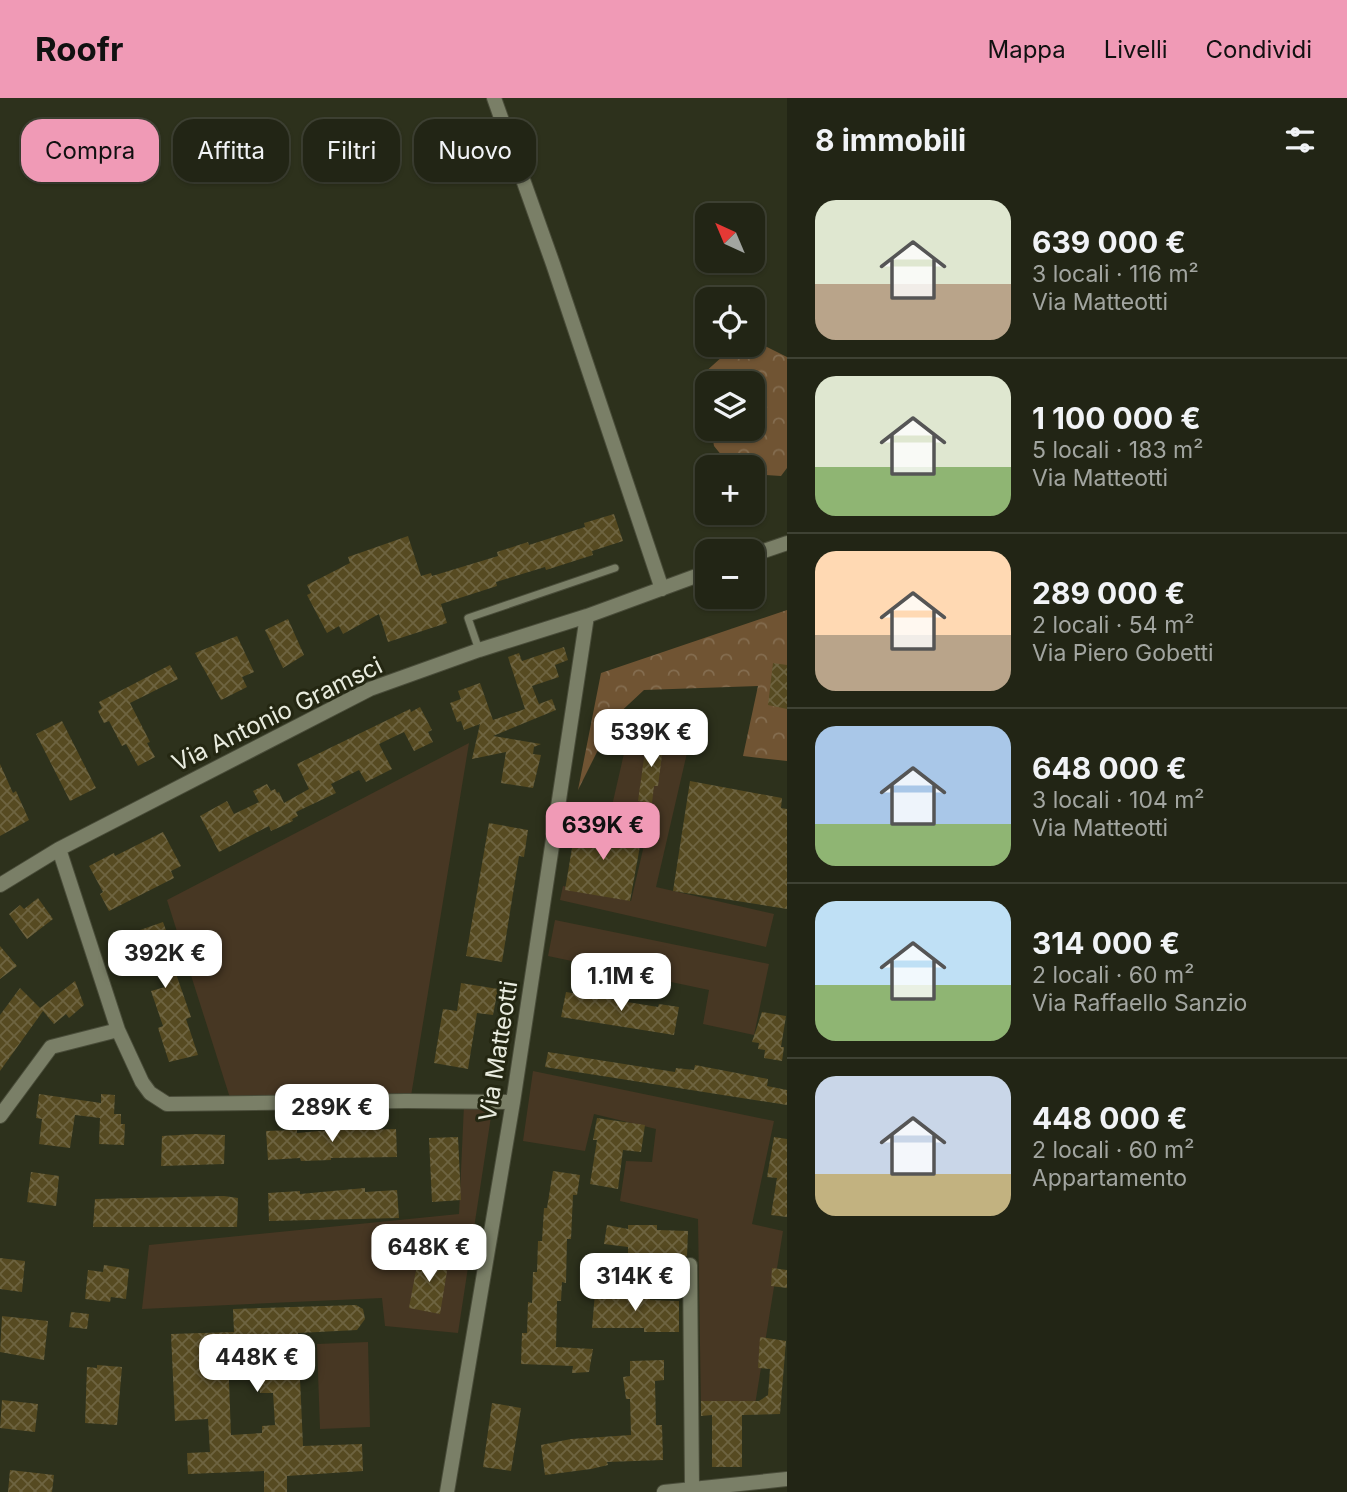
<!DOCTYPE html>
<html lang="it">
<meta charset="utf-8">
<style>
:root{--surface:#222515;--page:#2a2d1e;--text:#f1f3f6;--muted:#a2a5a0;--line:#3f4234;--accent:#f09ab6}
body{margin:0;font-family:Inter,sans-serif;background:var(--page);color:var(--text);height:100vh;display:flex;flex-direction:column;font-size:26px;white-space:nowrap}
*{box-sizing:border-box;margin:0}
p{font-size:23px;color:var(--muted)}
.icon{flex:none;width:38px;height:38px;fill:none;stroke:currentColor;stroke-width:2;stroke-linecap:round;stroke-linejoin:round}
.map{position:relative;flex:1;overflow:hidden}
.drawer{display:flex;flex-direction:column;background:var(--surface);width:560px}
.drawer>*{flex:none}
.top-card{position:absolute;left:21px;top:21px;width:660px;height:63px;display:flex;gap:14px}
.needle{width:46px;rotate:316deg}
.buttons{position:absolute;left:695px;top:105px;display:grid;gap:14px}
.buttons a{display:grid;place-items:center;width:70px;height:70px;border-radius:14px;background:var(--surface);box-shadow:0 2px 5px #0004,0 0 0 2px var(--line);font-size:35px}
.price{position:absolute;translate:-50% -60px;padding:0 16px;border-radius:14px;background:#fff;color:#222;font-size:23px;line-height:46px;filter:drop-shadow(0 2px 4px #0008)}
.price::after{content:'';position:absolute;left:50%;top:42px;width:21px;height:16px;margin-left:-10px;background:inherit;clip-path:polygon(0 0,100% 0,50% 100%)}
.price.active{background:var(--accent);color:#111}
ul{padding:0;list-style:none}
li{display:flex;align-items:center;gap:21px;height:175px;padding:0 28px}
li+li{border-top:2px solid var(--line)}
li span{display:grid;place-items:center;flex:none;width:196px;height:140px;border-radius:21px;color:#555}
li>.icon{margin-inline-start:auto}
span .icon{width:84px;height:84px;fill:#fffc;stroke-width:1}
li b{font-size:30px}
h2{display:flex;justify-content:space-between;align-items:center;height:84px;padding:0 28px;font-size:30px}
.tag{padding:0 24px;border-radius:21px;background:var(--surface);box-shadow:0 2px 5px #0004,0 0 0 2px var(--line);font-size:24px;line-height:63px}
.tag.active{background:var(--accent);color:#111}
header{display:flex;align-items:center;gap:42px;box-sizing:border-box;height:98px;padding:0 35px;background:var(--accent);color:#111}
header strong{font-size:33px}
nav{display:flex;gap:38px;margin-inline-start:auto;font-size:24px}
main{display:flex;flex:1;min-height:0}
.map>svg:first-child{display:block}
.green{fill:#473723}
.forest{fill:url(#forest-crowns)}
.building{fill:url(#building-cross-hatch);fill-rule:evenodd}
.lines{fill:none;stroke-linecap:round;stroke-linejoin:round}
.lane-casing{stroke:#494c39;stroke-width:9}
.street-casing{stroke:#494c39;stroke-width:16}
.lane{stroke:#7a7f67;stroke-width:7}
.street{stroke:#7a7f67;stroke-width:14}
.labels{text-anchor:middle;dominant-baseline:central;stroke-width:6;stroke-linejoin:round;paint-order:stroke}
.street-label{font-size:24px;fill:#e9ecdf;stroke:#242712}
</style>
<header>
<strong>Roofr</strong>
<nav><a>Mappa</a><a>Livelli</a><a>Condividi</a></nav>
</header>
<main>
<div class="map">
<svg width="787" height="1394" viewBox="0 0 787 1394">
<defs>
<pattern id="forest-crowns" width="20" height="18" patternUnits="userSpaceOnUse" patternTransform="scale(1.75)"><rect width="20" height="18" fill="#705433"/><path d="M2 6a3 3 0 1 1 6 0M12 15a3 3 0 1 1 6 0" fill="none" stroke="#846d50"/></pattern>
<pattern id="building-cross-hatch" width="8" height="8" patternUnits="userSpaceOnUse" patternTransform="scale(1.75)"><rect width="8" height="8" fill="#564a21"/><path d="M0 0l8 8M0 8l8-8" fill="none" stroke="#6e6441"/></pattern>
</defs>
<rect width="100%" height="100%" fill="#2d311c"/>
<path class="green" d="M633,616L693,629L656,789L774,816L766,849L560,802L563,788L631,803L648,730L609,721Z
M469,645L411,998L231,1003L167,802Z
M555,822L769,866L754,937L703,926L709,892L548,858Z
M533,973L774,1023L752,1126L783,1133L755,1307L701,1310L698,1121L620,1103L626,1063L652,1064L656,1031L594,1016L585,1053L523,1043Z
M464,1007L492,1012L458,1235L385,1228L382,1200L142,1211L149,1147L459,1116Z
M368,1244L370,1329L320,1331L317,1246Z"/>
<path class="forest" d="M763,247L787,259V370L781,378L753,376L752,369H731L714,348L711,331H752V285H707V303L703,276L723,258Z
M787,512V663L743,658L758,588L644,592L614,620L578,692L601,575Z"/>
<path class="building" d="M614,416L623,443L592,453L593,457L546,472L545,469L496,484L497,488L441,506L447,525L388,544L379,516L343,536L339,528L327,535L307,497L311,495L307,487L350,465L348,459L408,438L421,478L431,475L432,478L498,458L497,454L528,444L529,447L585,429L584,425Z
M288,521L304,557L283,570L265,532Z
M237,538L254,574L242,579L247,589L221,602L195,555Z
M564,549L568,562L555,567L559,579L532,588L539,606L552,601L556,612L493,638L541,646L534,649L533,656L541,657L533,690L501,685L506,654L472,661L480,626L464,632L461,623L457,624L450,605L461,601L458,593L480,585L493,622L525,611L508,559L519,555L522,563Z
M773,565L787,567V611L768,607Z
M170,567L178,581L130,605L150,644L147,645L155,659L138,668L126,646L122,648L109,623L104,625L98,613L102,610L99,604Z
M420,609L432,632L428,634L433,644L414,653L404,634L379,646L392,671L366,684L359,672L331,686L336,695L296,714L298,718L292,721L293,723L271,733L269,728L219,754L200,718L227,703L234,716L259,704L253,693L267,686L271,693L275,691L277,695L279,694L284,705L309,691L297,666L410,611L411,614Z
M62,623L96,690L70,703L36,636Z
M647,639L664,642L658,688H654L652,705L638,703Z
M0,666L13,695L16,693L29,722L0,738Z
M690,683L782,700L781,710L787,711V811L673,793Z
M489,725L528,732L524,759L519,758L502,864L466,858Z
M576,726L642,737L630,803L565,792Z
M163,734L181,768L171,773L174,780L109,813L100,796L103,794L89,768L114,755L115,758Z
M38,800L53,821L27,841L9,816L20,807L24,811Z
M163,824L178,865L173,867L191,919L186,921L198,957L169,964L158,930L163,928L151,893L165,889L157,860L134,868L123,838Z
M0,848L17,868L0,881Z
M75,883L84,907L69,920L66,916L54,926L43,913L0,973V917L20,890L40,910Z
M461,885L498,891L493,917L477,915L468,971L434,965L443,911L457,913Z
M566,894L658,909L659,906L679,909L674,937L561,919Z
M762,914L786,918L781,949H784L782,963L764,960L765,952L758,951L759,945L752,944Z
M548,954L675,974L676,970L694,972L695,967L768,981L767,988L787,992V1007L545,969Z
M39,996L101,1005V996L115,997L114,1016H121V1026H125L124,1047L99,1046L100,1020L75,1017L70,1050L39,1046L42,1021L36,1020Z
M597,1020L645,1027L641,1054L623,1052L618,1091L590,1086L597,1042H593Z
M363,1029V1032L396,1031L397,1059L331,1060V1062L301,1063L300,1060L268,1062L266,1033L297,1032V1035Z
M195,1036L225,1037L224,1066L161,1068L162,1038Z
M458,1039L461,1102L432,1104L429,1040Z
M774,1039L787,1041V1119L771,1117L777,1080L767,1079Z
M553,1073L580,1077L577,1097H573L571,1141H567L566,1185L562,1184L561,1203H557L556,1249L593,1251L589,1274L572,1275L573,1268L521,1266L522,1235H527L528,1204L532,1205L533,1174H537L538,1143H542L544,1110H547Z
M31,1074L59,1078L56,1108L27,1104Z
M365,1090V1094L397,1092L399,1120L269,1123L268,1095L300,1093V1096Z
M224,1098L238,1100L237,1129H93L95,1101Z
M607,1127L628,1131V1127H657V1132L688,1133L687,1158L682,1161H660V1156L628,1155V1149L604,1146Z
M419,1156L449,1161L440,1216L409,1210Z
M0,1160L25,1163L22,1194L0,1191Z
M104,1167L129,1171L126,1201L111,1199L110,1204L85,1201L88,1172L103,1174Z
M772,1170L787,1172V1190L771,1188Z
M595,1195H630V1199H650V1202L679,1203V1234H644V1230H592Z
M356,1207L363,1211L365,1221L357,1232L298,1235L303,1348L362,1346L363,1373L287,1378V1394H264V1373L188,1376L187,1355L210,1354L208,1321L175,1323L171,1236L234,1234L233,1211ZM258,1255L260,1295H273L275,1327L262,1328V1335L231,1337L228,1256Z
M71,1214L89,1216L87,1231L69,1229Z
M2,1218L48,1223L44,1262L0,1254Z
M760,1239L786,1243L780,1316L742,1317V1369H712V1317L701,1318V1303H759L768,1297L770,1271L758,1270Z
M664,1262V1282L655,1283L656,1327H662L663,1362L607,1364L608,1367L591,1371L545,1377L541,1347L571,1341L631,1337L630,1301H626L623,1279L630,1278V1263Z
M97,1267L122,1269L117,1327L85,1325L87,1269L97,1270Z
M2,1302L38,1306L35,1334L0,1330Z
M492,1305L521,1310L511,1373L483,1369Z
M10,1372L54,1377L52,1394H8Z"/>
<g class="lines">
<defs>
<path id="lane" d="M479,552L468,520L615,470"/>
<path id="street" d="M494,0L553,166L662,491
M752,457L787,445
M59,751L118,932L142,984L150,995L167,1006L406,1003L513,1004
M0,787L59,751L370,591L479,552L587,518L707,474
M0,1018L51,949L118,932
M690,1167L692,1390
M447,1394L513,1004L587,518
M664,1394L787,1381"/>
</defs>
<use href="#lane" class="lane-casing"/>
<use href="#street" class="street-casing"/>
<use href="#lane" class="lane"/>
<use href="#street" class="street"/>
</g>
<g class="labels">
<g class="street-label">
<text transform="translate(277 616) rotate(-26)">Via Antonio Gramsci</text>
<text transform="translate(498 953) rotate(-81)">Via Matteotti</text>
</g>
</g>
</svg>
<div class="buttons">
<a><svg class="needle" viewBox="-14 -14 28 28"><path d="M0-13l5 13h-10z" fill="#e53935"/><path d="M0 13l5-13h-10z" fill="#a2a5a0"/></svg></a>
<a><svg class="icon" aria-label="locate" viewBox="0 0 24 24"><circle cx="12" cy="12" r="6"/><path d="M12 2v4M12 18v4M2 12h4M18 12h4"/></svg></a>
<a><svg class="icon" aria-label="layers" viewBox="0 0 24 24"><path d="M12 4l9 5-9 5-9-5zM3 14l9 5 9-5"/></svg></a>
<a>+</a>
<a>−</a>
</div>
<b class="price" style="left:651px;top:671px">539K €</b>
<b class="price active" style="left:603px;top:764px">639K €</b>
<b class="price" style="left:165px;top:892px">392K €</b>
<b class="price" style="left:621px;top:915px">1.1M €</b>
<b class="price" style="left:332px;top:1046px">289K €</b>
<b class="price" style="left:429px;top:1186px">648K €</b>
<b class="price" style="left:635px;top:1215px">314K €</b>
<b class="price" style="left:257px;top:1296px">448K €</b>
<div class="top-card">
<a class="tag active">Compra</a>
<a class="tag">Affitta</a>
<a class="tag">Filtri</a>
<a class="tag">Nuovo</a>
</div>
</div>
<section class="drawer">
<h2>8 immobili<svg class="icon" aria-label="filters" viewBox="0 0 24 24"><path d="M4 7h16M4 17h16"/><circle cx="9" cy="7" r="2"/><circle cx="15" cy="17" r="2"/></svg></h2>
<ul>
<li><span style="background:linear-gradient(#dfe7d0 60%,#b9a48a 0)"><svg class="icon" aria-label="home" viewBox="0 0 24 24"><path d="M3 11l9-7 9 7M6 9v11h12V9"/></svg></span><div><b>639 000 €</b><p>3 locali · 116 m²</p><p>Via Matteotti</p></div></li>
<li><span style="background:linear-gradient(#dfe7d0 65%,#8fb573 0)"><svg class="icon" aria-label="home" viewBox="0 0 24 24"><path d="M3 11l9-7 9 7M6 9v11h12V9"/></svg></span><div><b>1 100 000 €</b><p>5 locali · 183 m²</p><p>Via Matteotti</p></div></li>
<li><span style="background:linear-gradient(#ffd9b3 60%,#b9a48a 0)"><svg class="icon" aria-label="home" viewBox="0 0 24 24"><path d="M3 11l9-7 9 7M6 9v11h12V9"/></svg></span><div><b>289 000 €</b><p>2 locali · 54 m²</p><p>Via Piero Gobetti</p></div></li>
<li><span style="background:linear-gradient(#a9c7e8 70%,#8fb573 0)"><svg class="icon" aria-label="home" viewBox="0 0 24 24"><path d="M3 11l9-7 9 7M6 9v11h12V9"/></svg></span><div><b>648 000 €</b><p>3 locali · 104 m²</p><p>Via Matteotti</p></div></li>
<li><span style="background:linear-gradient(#bfe0f5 60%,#8fb573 0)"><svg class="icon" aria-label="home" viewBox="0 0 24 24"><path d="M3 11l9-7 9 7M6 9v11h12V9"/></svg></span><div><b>314 000 €</b><p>2 locali · 60 m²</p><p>Via Raffaello Sanzio</p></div></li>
<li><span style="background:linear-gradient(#c9d6e8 70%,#c2b280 0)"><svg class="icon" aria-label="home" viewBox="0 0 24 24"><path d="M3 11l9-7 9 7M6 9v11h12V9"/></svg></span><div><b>448 000 €</b><p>2 locali · 60 m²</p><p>Appartamento</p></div></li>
</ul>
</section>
</main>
